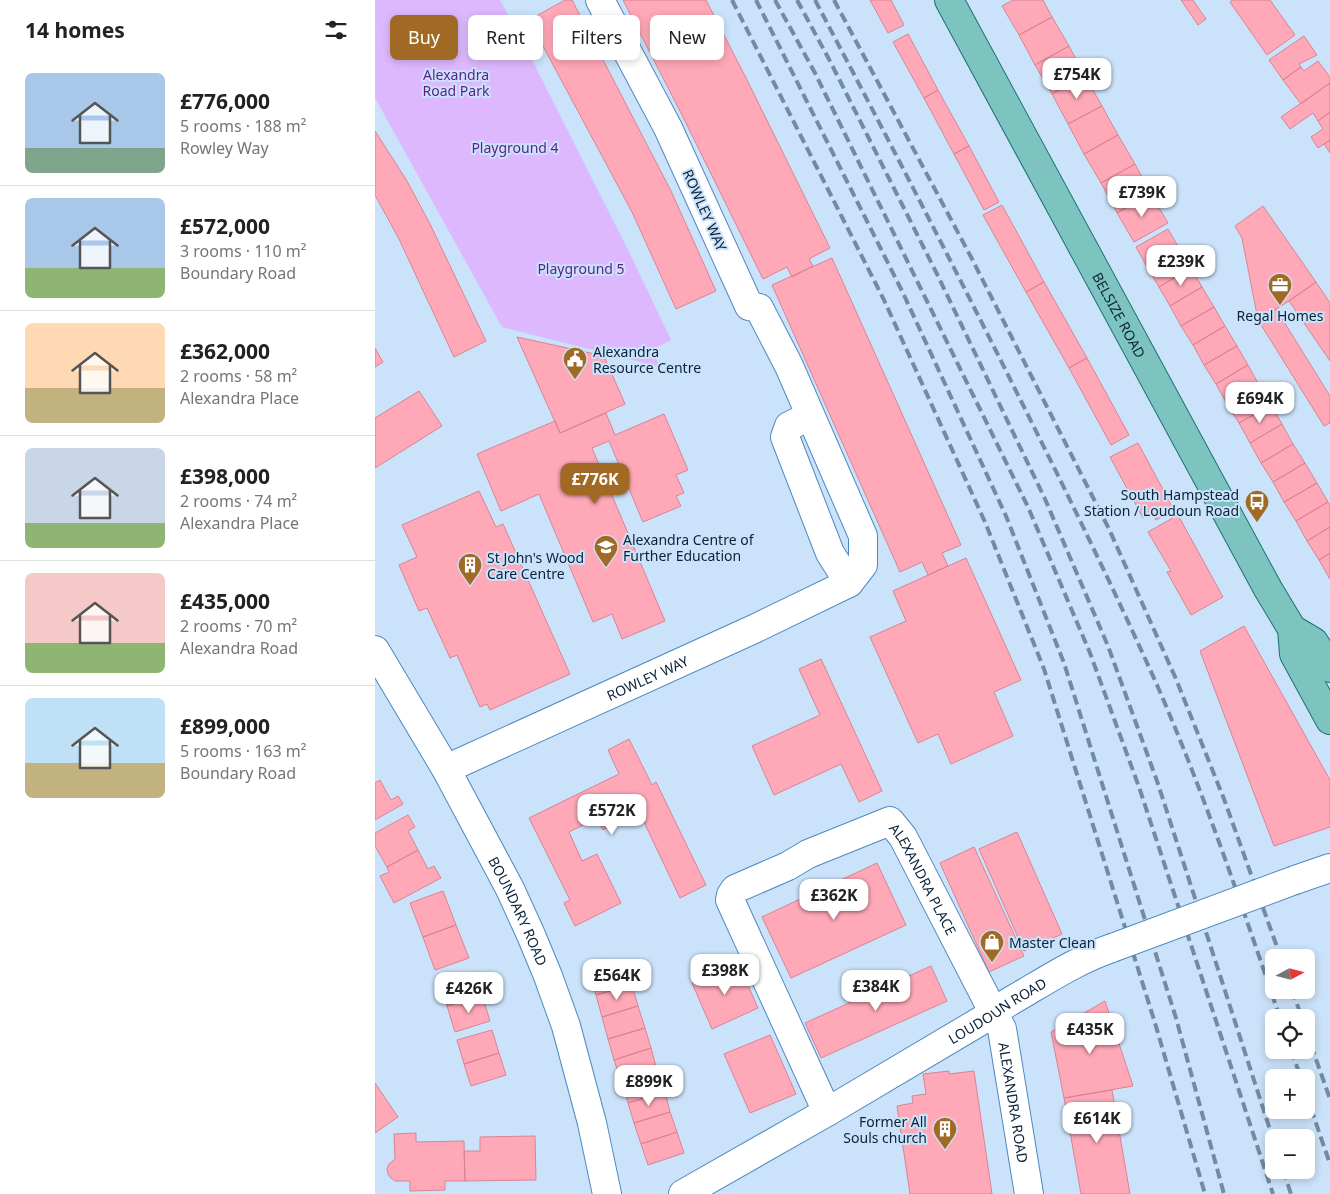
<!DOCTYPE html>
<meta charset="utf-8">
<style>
:root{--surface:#fff;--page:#f6f6f6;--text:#222;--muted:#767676;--line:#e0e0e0;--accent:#a06a25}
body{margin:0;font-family:"Noto Sans",sans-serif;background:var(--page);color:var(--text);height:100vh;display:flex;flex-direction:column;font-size:19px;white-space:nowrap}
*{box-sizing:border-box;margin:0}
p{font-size:16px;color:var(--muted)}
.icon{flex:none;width:28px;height:28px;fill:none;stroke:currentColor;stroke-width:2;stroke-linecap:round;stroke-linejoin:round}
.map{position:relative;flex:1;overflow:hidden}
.side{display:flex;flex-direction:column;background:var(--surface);width:375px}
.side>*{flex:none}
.banner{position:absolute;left:15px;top:15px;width:475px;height:45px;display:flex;gap:10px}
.needle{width:32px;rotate:83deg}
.controls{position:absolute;left:890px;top:949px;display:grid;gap:10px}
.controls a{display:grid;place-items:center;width:50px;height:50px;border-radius:8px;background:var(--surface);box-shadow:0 2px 8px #0003;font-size:25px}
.price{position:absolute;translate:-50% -42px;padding:0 11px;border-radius:10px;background:#fff;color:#222;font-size:16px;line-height:32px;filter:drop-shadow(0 1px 2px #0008)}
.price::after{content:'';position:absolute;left:50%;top:30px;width:15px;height:11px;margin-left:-8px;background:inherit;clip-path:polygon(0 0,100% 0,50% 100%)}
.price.active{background:var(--accent);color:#fff}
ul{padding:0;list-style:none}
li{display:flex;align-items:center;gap:15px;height:125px;padding:0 25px}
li+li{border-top:1px solid var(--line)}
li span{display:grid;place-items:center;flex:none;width:140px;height:100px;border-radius:8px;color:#555}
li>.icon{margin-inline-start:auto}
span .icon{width:60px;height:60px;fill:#fffc;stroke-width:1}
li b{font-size:21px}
h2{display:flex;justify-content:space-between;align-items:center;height:60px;padding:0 25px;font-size:21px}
.tag{padding:0 18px;border-radius:8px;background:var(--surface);box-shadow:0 2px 8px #0003;font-size:18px;line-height:45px}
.tag.active{background:var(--accent);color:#fff}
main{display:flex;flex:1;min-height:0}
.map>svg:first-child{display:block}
.green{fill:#deb8fe}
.building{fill:#ffa8b7;stroke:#d88493}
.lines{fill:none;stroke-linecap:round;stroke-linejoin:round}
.minor-casing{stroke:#4f89c0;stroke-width:30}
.major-casing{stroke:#1c7174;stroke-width:30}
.minor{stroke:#fff;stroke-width:28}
.major{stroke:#7dc3bf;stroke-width:28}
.rail{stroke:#728ba2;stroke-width:4;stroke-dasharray:10 5;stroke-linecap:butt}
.minor-bridge-casing{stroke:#4f89c0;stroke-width:30;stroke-linecap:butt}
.minor-bridge{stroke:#fff;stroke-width:28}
.labels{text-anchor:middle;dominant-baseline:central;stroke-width:4;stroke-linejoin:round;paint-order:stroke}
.park-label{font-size:14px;fill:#5e1e86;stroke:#cae2fa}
.street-label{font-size:14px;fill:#0a2339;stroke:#cae2fa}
.poi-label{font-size:14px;fill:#0a2339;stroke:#cae2fa;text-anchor:start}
</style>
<main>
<section class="side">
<h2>14 homes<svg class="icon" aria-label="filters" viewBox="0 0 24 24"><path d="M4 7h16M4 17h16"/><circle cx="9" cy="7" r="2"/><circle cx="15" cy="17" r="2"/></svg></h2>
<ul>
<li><span style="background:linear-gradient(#a9c7e8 75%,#7fa58c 0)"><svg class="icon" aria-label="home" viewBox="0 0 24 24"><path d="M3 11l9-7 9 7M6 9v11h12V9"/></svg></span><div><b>£776,000</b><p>5 rooms · 188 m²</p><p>Rowley Way</p></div></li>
<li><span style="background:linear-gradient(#a9c7e8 70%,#8fb573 0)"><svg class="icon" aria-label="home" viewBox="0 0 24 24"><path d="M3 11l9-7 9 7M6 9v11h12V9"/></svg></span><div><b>£572,000</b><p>3 rooms · 110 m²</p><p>Boundary Road</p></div></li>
<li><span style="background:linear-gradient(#ffd9b3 65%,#c2b280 0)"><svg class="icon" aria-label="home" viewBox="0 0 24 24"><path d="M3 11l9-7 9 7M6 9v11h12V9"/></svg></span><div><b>£362,000</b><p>2 rooms · 58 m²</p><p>Alexandra Place</p></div></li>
<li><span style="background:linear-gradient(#c9d6e8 75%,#8fb573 0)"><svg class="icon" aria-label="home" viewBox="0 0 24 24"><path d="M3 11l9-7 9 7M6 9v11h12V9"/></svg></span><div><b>£398,000</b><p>2 rooms · 74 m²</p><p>Alexandra Place</p></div></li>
<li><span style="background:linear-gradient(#f6c9c9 70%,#8fb573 0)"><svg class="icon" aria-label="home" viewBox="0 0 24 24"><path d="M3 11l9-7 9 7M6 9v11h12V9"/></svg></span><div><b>£435,000</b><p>2 rooms · 70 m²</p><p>Alexandra Road</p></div></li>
<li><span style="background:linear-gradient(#bfe0f5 65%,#c2b280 0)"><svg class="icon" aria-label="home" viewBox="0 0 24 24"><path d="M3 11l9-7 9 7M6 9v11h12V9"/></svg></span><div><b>£899,000</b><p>5 rooms · 163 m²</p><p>Boundary Road</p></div></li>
</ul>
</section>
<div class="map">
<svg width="955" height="1194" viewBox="0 0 955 1194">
<rect width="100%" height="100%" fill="#cae2fa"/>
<path class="green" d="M0,0H125L147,40L256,256L296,340L277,350L285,367L127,327L0,98Z"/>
<path class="building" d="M190,0H197L296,191L341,291L301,309L257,212L154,20Z
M248,0H331L372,80L455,248L434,259L438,266L417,277L412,267L388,279L309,119Z
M495,0H516L529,25L513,33Z
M638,0H668L677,17L644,35L627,6Z
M806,0H818L831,19L823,25Z
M857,0H895L920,35L892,55L855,2Z
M677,17L694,46L660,65L644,35Z
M533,34L563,90L549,98L518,42Z
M929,36L942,55L924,64L926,67L908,80L894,60Z
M694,46L710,76L677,94L660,65Z
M943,61L955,77V83L926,104L908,80L926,67L929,71Z
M710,76L727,106L693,124L677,94Z
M955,83V112L943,121L938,113L915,129L906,117Z
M563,90L594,146L579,154L549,98Z
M727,106L743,135L709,154L693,124Z
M955,112V140L943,148L936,137L948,129L943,121Z
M0,131L32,181L55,224L111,341L79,357L24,239L0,195Z
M743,135L760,164L726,183L709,154Z
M955,140V153L949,144Z
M594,146L624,202L609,210L579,154Z
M760,164L776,194L742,213L726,183Z
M776,194L793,223L759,242L742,213Z
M627,205L669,282L651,292L608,215Z
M888,206L941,282L914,301L883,320L867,238L860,226Z
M793,229L804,248L772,267L761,247Z
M804,248L816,268L784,287L772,267Z
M457,258L586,545L567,553L573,566L553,575L547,562L525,572L397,285Z
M816,268L827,287L795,306L784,287Z
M669,282L712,358L694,368L651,292Z
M941,282L955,303V361L914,301Z
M827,287L839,307L806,326L795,306Z
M839,307L850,326L818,345L806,326Z
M901,309L955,396V423L949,426L883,320Z
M850,326L862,346L829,365L818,345Z
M142,337L229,356L250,404L185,433Z
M862,346L873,365L841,384L829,365Z
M0,348L8,362L0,367Z
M712,358L754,435L736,445L694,368Z
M873,365L884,385L852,404L841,384Z
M884,385L896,405L864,423L852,404Z
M44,391L67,426L0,468V418Z
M896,405L907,424L875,443L864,423Z
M231,413L240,435L289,414L313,470L301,475L309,493L301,496L306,506L268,522L234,441L217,448L290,621L247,639L237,614L218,622L164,494L126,511L102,454L180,421L185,433Z
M907,424L918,444L886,463L875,443Z
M763,443L799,510L781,520L777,513L768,518L735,457Z
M918,444L930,463L898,482L886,463Z
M930,463L942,483L909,502L898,482Z
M942,483L953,502L921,521L909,502Z
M104,491L121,527L128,524L195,674L115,710L112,704L105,707L82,655L75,658L52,608L44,611L24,565L42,557L27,525Z
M953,502L955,505V527L932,541L921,521Z
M803,515L848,597L816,615L792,572L796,571L773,532Z
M955,527V553L944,560L932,541Z
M955,553V579L944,560Z
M591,558L646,680L619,692L638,736L576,764L563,734L543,743L495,637L531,621L518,591Z
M869,626L955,780V827L899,846L825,651Z
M446,659L507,791L484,802L466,764L399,795L377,746L445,715L424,669Z
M254,739L277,785L281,782L331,885L305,898L259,801L240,810L245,821L228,830L222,818L194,832L207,861L222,854L246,903L200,926L189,903L195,900L154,818L244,774L233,750Z
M5,780L16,800L23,796L28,804L0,820V783Z
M33,815L40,827L33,831L43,850L12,867L0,846V833Z
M642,832L687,934L649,951L604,849Z
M599,847L649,956L614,972L565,863Z
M43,850L53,869L59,866L66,878L19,903L5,876L14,872L12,867Z
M502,863L531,925L416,978L387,917Z
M68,891L81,925L48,937L35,903Z
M81,925L94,958L60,970L48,937Z
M233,959L236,968L246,965L252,986L221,995L212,965Z
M363,963L383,1008L337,1029L317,983Z
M556,966L572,1001L446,1058L430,1023Z
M100,972L107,995L72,1006L64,983Z
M257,985L263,1006L227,1017L221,995Z
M107,995L115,1021L80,1032L72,1006Z
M730,1001L758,1086L689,1098L676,1032Z
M263,1006L270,1028L233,1039L227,1017Z
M270,1028L276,1048L239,1060L233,1039Z
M117,1030L124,1053L89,1064L82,1040Z
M395,1035L421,1094L375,1113L349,1054Z
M276,1048L282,1070L246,1081L239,1060Z
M124,1053L131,1075L96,1086L89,1064Z
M282,1070L290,1092L253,1103L246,1081Z
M574,1071V1074L599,1071L617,1194H535L522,1106L538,1103L537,1096L551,1094L548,1074Z
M0,1083L23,1117L0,1133Z
M737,1090L755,1194H706L689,1098Z
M290,1092L295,1112L259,1123L253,1103Z
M295,1112L302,1132L266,1144L259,1123Z
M302,1132L309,1153L273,1165L266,1144Z
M41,1133V1142L89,1141L90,1181H70V1190L35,1191V1181H20L16,1178L13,1174L12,1169L14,1164L20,1159L19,1134Z
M160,1136L161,1180L90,1181L89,1151H105V1137Z"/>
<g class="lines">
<defs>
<g id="minor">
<path d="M435,416L414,426L410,437L455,553L474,583"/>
<path id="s1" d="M0,650L71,769L135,889L156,935L173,976L191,1026L217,1123L232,1194"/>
<path id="s2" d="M71,769L379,629L474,583L488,565V536L414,366L384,308L374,306L293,128L225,0"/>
<path d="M920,880L955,868"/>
<path id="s3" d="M452,1112L355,900L356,895L360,889L413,866L433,854L515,821L528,837L627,1029L654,1194"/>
<path id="s4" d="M308,1194L452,1112L619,1013C628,1004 640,999 651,992C678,976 707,958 737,948"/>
</g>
<g id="major">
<path id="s5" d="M574,0L893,589L917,629L919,654L955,720"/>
<path d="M917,629L939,642L955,668"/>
</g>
</defs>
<use href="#minor" class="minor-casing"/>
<use href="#major" class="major-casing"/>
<use href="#minor" class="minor"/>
<use href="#major" class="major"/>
<path class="rail" d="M357,0L509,300L610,522L669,669L780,1023L830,1194
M381,0L528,293L631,516L689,663L801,1018L849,1194
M400,0L440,73L653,507L715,653L764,787L898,1194
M422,0L456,63L562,274L670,499L733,646L782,781L899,1142
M440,0C510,133 579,266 646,401C693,495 739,589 782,685C829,793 867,906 905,1018
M459,0L596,257L734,529L801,679L849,799L906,958
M917,990L927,1018
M931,1031L955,1099
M916,1050L926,1078
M931,1094L955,1164
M908,1170L916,1194"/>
<defs>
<path id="minor-bridge" d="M737,948L920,880"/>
</defs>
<use href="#minor-bridge" class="minor-bridge-casing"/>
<use href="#minor-bridge" class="minor-bridge"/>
</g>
<defs>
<symbol id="office-pin" viewBox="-11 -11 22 30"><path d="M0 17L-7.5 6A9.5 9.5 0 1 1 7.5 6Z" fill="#a06a25" stroke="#cae2fa"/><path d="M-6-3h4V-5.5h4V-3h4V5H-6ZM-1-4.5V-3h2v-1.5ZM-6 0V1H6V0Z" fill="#fff"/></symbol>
<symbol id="civic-pin" viewBox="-11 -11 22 30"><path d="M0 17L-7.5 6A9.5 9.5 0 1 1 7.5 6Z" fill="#a06a25" stroke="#cae2fa"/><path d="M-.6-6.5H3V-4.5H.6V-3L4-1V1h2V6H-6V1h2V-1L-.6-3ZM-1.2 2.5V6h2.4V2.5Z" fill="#fff"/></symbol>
<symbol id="bus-pin" viewBox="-11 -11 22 30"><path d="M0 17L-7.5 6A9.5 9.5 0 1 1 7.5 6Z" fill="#a06a25" stroke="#cae2fa"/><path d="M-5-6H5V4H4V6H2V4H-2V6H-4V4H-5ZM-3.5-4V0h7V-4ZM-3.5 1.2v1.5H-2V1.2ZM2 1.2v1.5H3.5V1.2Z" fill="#fff"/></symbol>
<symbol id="school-pin" viewBox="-11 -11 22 30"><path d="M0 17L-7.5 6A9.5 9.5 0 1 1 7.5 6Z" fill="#a06a25" stroke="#cae2fa"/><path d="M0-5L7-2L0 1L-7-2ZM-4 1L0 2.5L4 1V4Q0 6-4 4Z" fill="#fff"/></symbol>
<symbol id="building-pin" viewBox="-11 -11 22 30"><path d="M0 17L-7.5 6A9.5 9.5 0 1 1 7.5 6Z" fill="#a06a25" stroke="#cae2fa"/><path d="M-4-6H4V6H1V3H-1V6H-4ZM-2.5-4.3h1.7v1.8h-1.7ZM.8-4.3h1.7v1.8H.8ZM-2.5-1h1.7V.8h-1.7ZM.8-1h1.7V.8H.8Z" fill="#fff"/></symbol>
<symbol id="shop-pin" viewBox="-11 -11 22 30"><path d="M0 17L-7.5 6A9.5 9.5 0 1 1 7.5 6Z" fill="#a06a25" stroke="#cae2fa"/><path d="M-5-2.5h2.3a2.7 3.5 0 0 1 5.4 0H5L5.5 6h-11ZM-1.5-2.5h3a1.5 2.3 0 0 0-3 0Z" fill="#fff"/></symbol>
</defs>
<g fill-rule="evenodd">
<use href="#office-pin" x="891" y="271" width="28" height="38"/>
<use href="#civic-pin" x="186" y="345" width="28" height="38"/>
<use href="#bus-pin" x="868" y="488" width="28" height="38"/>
<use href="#school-pin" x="217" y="533" width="28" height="38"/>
<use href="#building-pin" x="81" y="551" width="28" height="38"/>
<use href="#shop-pin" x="603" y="928" width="28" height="38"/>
<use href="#building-pin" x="556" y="1115" width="28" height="38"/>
</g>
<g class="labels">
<g class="park-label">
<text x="81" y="74">Alexandra<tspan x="81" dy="16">Road Park</tspan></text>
<text x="140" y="147">Playground 4</text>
<text x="206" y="268">Playground 5</text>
</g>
<g class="street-label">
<text transform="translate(330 210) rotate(66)">ROWLEY WAY</text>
<text stroke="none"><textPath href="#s5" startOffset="358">BELSIZE ROAD</textPath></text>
<text stroke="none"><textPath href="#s2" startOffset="221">ROWLEY WAY</textPath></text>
<text stroke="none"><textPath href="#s3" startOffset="482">ALEXANDRA PLACE</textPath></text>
<text stroke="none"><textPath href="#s1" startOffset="298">BOUNDARY ROAD</textPath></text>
<text stroke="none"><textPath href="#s4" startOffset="364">LOUDOUN ROAD</textPath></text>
<text stroke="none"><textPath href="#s3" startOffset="726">ALEXANDRA ROAD</textPath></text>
</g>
<g class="poi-label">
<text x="905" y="315" text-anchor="middle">Regal Homes</text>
<text x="218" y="351">Alexandra<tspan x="218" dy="16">Resource Centre</tspan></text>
<text x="864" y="494" text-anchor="end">South Hampstead<tspan x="864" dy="16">Station / Loudoun Road</tspan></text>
<text x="248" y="539">Alexandra Centre of<tspan x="248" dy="16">Further Education</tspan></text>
<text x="112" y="557">St John's Wood<tspan x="112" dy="16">Care Centre</tspan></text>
<text x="634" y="942">Master Clean</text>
<text x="552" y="1121" text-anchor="end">Former All<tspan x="552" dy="16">Souls church</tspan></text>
</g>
</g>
</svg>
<div class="controls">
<a><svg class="needle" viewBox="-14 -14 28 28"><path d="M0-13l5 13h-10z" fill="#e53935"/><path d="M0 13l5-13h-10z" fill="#767676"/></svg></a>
<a><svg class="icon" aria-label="locate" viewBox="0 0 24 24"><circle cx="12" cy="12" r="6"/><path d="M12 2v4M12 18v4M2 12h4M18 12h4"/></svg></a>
<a>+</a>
<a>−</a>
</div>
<b class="price" style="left:702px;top:100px">£754K</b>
<b class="price" style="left:767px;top:218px">£739K</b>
<b class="price" style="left:806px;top:287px">£239K</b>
<b class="price" style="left:885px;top:424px">£694K</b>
<b class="price active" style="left:220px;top:505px">£776K</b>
<b class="price" style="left:237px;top:836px">£572K</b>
<b class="price" style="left:459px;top:921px">£362K</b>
<b class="price" style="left:350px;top:996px">£398K</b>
<b class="price" style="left:242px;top:1001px">£564K</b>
<b class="price" style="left:501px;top:1012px">£384K</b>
<b class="price" style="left:94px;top:1014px">£426K</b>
<b class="price" style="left:715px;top:1055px">£435K</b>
<b class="price" style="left:274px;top:1107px">£899K</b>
<b class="price" style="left:722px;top:1144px">£614K</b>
<div class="banner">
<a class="tag active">Buy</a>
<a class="tag">Rent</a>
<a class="tag">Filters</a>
<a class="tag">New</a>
</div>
</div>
</main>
